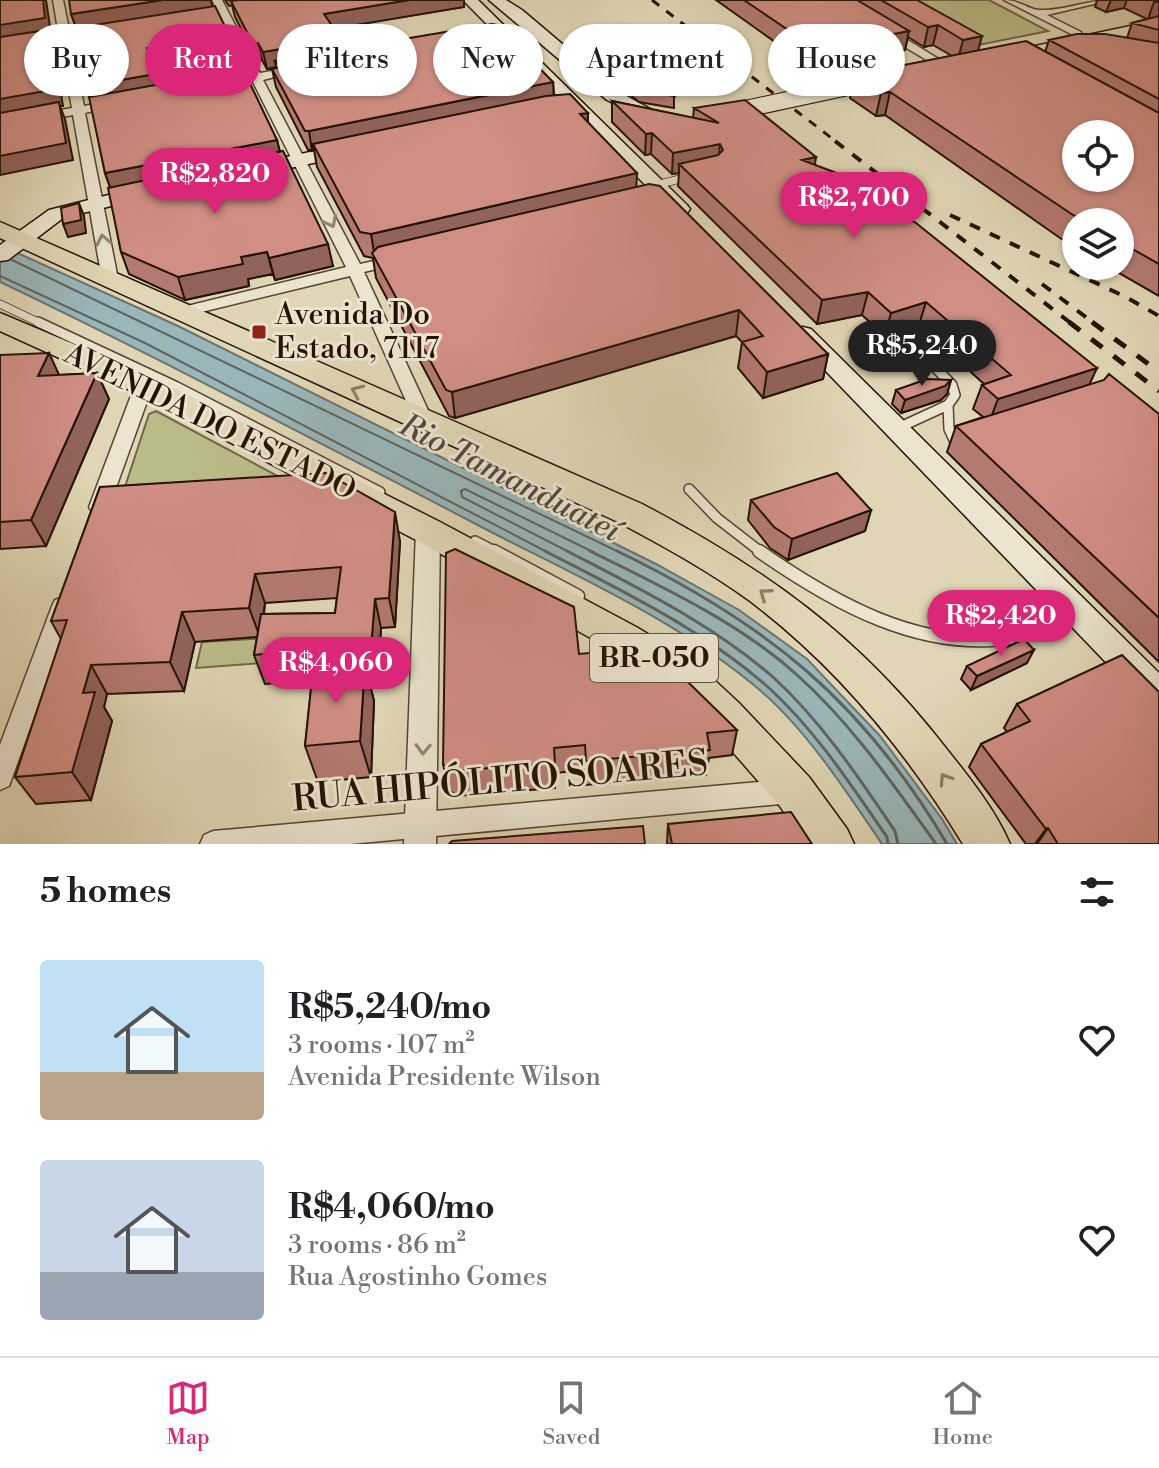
<!DOCTYPE html>
<meta charset="utf-8">
<style>
:root{--surface:#fff;--page:#f6f6f6;--text:#202124;--muted:#757577;--line:#e0e0e0;--accent:#db2777}
body{margin:0;font-family:"Libre Bodoni",serif;background:var(--page);color:var(--text);height:100vh;display:flex;flex-direction:column;font-size:30px;white-space:nowrap}
*{box-sizing:border-box;margin:0}
p{font-size:26px;color:var(--muted)}
.icon{flex:none;width:44px;height:44px;fill:none;stroke:currentColor;stroke-width:2;stroke-linecap:round;stroke-linejoin:round}
.map{position:relative;height:844px;overflow:hidden}
.sheet{display:flex;flex-direction:column;background:var(--surface);flex:1}
.sheet>*{flex:none}
.guide{position:absolute;left:24px;top:24px;width:1112px;height:72px;display:flex;gap:16px}
.controls{position:absolute;left:1062px;top:120px;display:grid;gap:16px}
.controls a{display:grid;place-items:center;width:72px;height:72px;border-radius:50%;background:var(--surface);box-shadow:0 2px 6px #0004;font-size:40px}
.price{position:absolute;translate:-50% -68px;padding:0 18px;border-radius:28px;background:var(--accent);color:#fff;font-size:26px;line-height:52px;filter:drop-shadow(0 2px 4px #0008)}
.price::after{content:'';position:absolute;left:50%;top:48px;width:24px;height:18px;margin-left:-12px;background:inherit;clip-path:polygon(0 0,100% 0,50% 100%)}
.price.current{background:#222;color:#fff}
ul{padding:0;list-style:none}
li{display:flex;align-items:center;gap:24px;height:200px;padding:0 40px}
li span{display:grid;place-items:center;flex:none;width:224px;height:160px;border-radius:8px;color:#555}
li>.icon{margin-inline-start:auto}
span .icon{width:96px;height:96px;fill:#fffc;stroke-width:1}
li b{font-size:34px}
h2{display:flex;justify-content:space-between;align-items:center;height:96px;padding:0 40px;font-size:34px}
.chip{padding:0 28px;border-radius:36px;background:var(--surface);box-shadow:0 2px 6px #0004;font-size:28px;line-height:72px}
.chip.current{background:var(--accent);color:#fff}
.tabs{display:flex;justify-content:space-around;align-items:center;height:112px;border-top:2px solid var(--line);background:var(--surface);font-size:22px;color:var(--muted)}
.tabs a{display:grid;justify-items:center;gap:4px}
.tabs .current{color:var(--accent)}
.map>svg:first-child{display:block}
.green{fill:#babc88;stroke:#706747;stroke-width:2}
.water{fill:#99b6b9;stroke:#6b7471;stroke-width:2}
.lines{fill:none;stroke-linecap:round;stroke-linejoin:round}
.shore-far1{stroke:#5f6460;stroke-width:2}
.shore{stroke:#5f6460;stroke-width:3}
.service-far2-casing{stroke:#544332;stroke-width:9}
.service-far1-casing{stroke:#544332;stroke-width:12}
.service-casing{stroke:#544332;stroke-width:15}
.minor-casing{stroke:#544332;stroke-width:3}
.tertiary-casing{stroke:#544332;stroke-width:3}
.secondary-casing{stroke:#251206;stroke-width:3}
.trunk-casing{stroke:#251206;stroke-width:3}
.service-far2{stroke:#ebe4cf;stroke-width:7}
.service-far1{stroke:#ebe4cf;stroke-width:9}
.service{stroke:#ebe4cf;stroke-width:12}
.minor{fill:#ebe4cf;fill-rule:evenodd}
.tertiary{fill:#ebe4cf;fill-rule:evenodd}
.secondary{fill:#ebe4cf;fill-rule:evenodd}
.trunk{fill:#e0d6b5;fill-rule:evenodd}
.rail-far2{stroke:#251206;stroke-width:3;stroke-dasharray:9 9;stroke-linecap:butt}
.rail-far1{stroke:#251206;stroke-width:4;stroke-dasharray:11 11;stroke-linecap:butt}
.rail{stroke:#251206;stroke-width:5;stroke-dasharray:14 14;stroke-linecap:butt}
.secondary-bridge-casing{stroke:#251206;stroke-width:18;stroke-linecap:butt}
.secondary-bridge{stroke:#ebe4cf;stroke-width:16}
.wall{fill:#b37a72;stroke:#251206;stroke-width:2;fill-rule:evenodd}
.shaded-wall{fill:#92635c;stroke:#251206;stroke-width:2}
.building{fill:#d08e84;stroke:#251206;stroke-width:2;fill-rule:evenodd}
.oneway{stroke:#928675}
.oneway2{stroke:#8c7e66}
.poi-dot{fill:#8f2418;stroke:#ebe4cf;stroke-width:3}
.labels{text-anchor:middle;dominant-baseline:central;stroke-width:6;stroke-linejoin:round;paint-order:stroke}
.shield{fill:#ebe4cf;stroke:#605142;stroke-width:2}
.shield-label{font-size:28px;font-weight:bold;fill:#251206}
.poi-label{font-size:30px;fill:#251206;stroke:#ebe4cf;text-anchor:start}
.street-label{font-size:30px;fill:#251206;stroke:#ebe4cf}
.water-label{font-size:32px;font-style:italic;fill:#4e4b45;stroke:#ebe4cf}
.near-street-label{font-size:36px;fill:#251206;stroke:#ebe4cf}
</style>
<div class="map">
<svg width="1159" height="844" viewBox="0 0 1159 844">
<rect width="100%" height="100%" fill="#e0d6b5"/>
<filter id="stains"><feTurbulence type="fractalNoise" baseFrequency=".0025" numOctaves="4"/><feColorMatrix values="0 0 0 0 .2 0 0 0 0 .09 0 0 0 0 .02 0 0 0 .5 -.17"/></filter>
<radialGradient id="worn" r=".72"><stop offset=".6" stop-color="#630" stop-opacity="0"/><stop offset="1" stop-color="#630" stop-opacity=".3"/></radialGradient>
<path class="green" d="M880,0H989L1048,31L964,48Z
M156,411L287,481L116,514L149,414Z
M266,638L262,663L196,668L202,642Z"/>
<path class="water" d="M0,245L178,326L656,564L739,610L807,659L880,736L942,819L957,844H882C848,794 808,732 762,692C677,619 569,573 470,521C314,440 159,358 0,282Z"/>
<g class="lines">
<path class="shore-far1" d="M12,260L621,553
M0,276L145,343L549,553
M571,553L462,497L461,491L465,489L595,553"/>
<path class="shore" d="M545,551C622,591 704,630 769,688C816,731 851,785 887,837L888,844
M567,551C638,588 714,625 774,678C822,722 859,778 895,831L898,844
M590,551C660,586 737,621 796,674C851,723 893,784 936,844
M617,551C766,623 862,700 947,844"/>
<defs>
<path id="service-far2" d="M656,185L688,177
M0,304L42,324"/>
<path id="service-far1" d="M38,322L177,387L380,492
M948,405L949,429L955,442L960,441
M898,428L948,405L955,395L952,385L911,342
M689,489L717,518L762,553
M475,541L498,553"/>
<path id="service" d="M494,551L578,596
M759,551C832,602 922,654 1015,637C1034,633 1053,622 1072,615"/>
<path id="minor" d="M53,0H63L70,34L100,30L105,33L71,41L84,106L115,100L121,104L85,113L118,279L110,284L102,279L73,115L0,128V120L72,108L60,42L0,51V45L59,36Z
M212,0H222L260,73L296,67L302,70L263,80L360,264L396,256L403,260L401,263L364,272L433,421L430,425L424,427L415,421L350,276L181,317L173,312L175,309L346,267L253,82L223,87L217,84L250,75Z
M1004,0C1020,0 1029,10 1040,10C1064,11 1087,0 1111,0L1047,15L1081,32L1082,34L1077,37Z
M883,30H891L955,69L945,71L883,34Z
M144,379L153,385L109,507L106,512H92L89,507L135,385Z
M63,597L71,600L74,606L12,778L9,786L0,790V745L52,606L55,600Z
M791,779L800,783L804,791L800,799L791,803L350,844H200L204,835L213,831Z"/>
<path id="tertiary" d="M428,522L437,524L440,531L436,844H404L416,531L419,524Z"/>
<path id="secondary" d="M463,0H478L687,205L690,209L687,213H673Z
M489,0H506L522,10L619,92L665,117L656,122L650,121L607,100Z
M1159,20V30L1006,62L998,57L1006,52Z
M348,144L357,150L355,154L253,176L243,170L253,164Z
M144,186L154,192L151,196L63,218L8,260L0,261V245L49,210Z
M803,327L811,329L1159,673V710L1147,705L795,339L791,334L795,329Z"/>
<path id="trunk" d="M0,222L642,504C767,570 858,635 945,747C969,777 995,809 1010,844H963C906,751 837,667 750,601C709,571 663,546 618,522L0,238Z
M0,313L154,378L440,522L638,628L697,664L739,703L809,777L847,829L854,844H806L779,805L711,727L671,688L612,650L416,540L134,392L0,331Z"/>
</defs>
<use href="#service-far2" class="service-far2-casing"/>
<use href="#service-far1" class="service-far1-casing"/>
<use href="#service" class="service-casing"/>
<use href="#minor" class="minor-casing"/>
<use href="#tertiary" class="tertiary-casing"/>
<use href="#secondary" class="secondary-casing"/>
<use href="#trunk" class="trunk-casing"/>
<use href="#service-far2" class="service-far2"/>
<use href="#service-far1" class="service-far1"/>
<use href="#service" class="service"/>
<use href="#minor" class="minor"/>
<use href="#tertiary" class="tertiary"/>
<use href="#secondary" class="secondary"/>
<use href="#trunk" class="trunk"/>
<path class="rail-far2" d="M652,0L838,143"/>
<path class="rail-far1" d="M835,141L1072,324
M950,215L1126,297L1159,316
M1042,284L1095,324"/>
<path class="rail" d="M1069,322L1159,391
M1092,322L1159,372"/>
<defs>
<path id="secondary-bridge" d="M722,114L848,87"/>
</defs>
<use href="#secondary-bridge" class="secondary-bridge-casing"/>
<use href="#secondary-bridge" class="secondary-bridge"/>
</g>
<path class="wall" d="M225,0H464V7L334,28L341,39L343,49L553,82L554,95L588,113V122L636,187L828,354L823,379L763,398L738,368L742,342L736,336L455,418L449,416L376,278L373,258L364,256L317,167L314,150H308L276,87L272,69L276,68V67L267,69L262,60L257,61L235,17L232,5L229,6Z
M716,0H917L978,51L1045,52L1049,40L1127,38L1132,23L1147,19L1124,8L1106,12L1095,7L1097,0H1159V296L1107,266H1120V222H1076V247L1060,238L885,115L876,116L850,98L854,75L952,56L933,45L924,47L908,37L905,50L813,69Z
M212,6L243,69L242,71L277,140L280,152L333,266L275,280L273,274L248,279L249,286L185,300L129,274L121,252L110,187L105,173L76,28L71,14ZM196,54L205,76L158,85L151,62Z
M592,52L674,96V108L639,102L592,63Z
M612,101L693,118L694,108L815,165L878,212L1090,384L1159,414V662L947,452L956,426L983,417L973,409L982,385L984,384L919,325L885,336L862,315L817,324L678,186L679,173L672,174L651,154L645,155L612,122ZM833,212L848,219L838,222L828,213Z
M0,355L59,375L97,373L109,399L46,546L0,549Z
M951,380L947,394L941,400L901,413L892,404L896,390Z
M100,487L400,541L395,627L381,628L378,677H368L374,701L371,777L318,782L305,746L312,680L265,684L254,655L257,637L195,642L184,691L107,694L104,707L112,721L91,800L36,804L15,777L61,639L51,621ZM337,598L335,613L264,614L265,603Z
M751,500L871,510L865,531L788,560L770,548L748,520Z
M579,654L737,730L732,755L709,758L706,775L586,785L585,770L555,773V788L457,796L448,789L443,764Z
M1027,663L971,690L961,679L967,666Z
M1017,704L1159,844H1026L969,767L981,744L1007,732L1004,728Z
M668,824L812,844H667Z"/>
<path class="shaded-wall" d="M43,0H46L51,33L48,34L53,46L63,106H60L65,119L73,160L0,175V25Z
M163,0H211L213,9L77,30L71,14Z
M409,0H464V7L326,30L324,14Z
M1111,0H1127L1124,8L1106,12Z
M1154,2H1159V18L1148,19Z
M938,25L933,45L924,47L928,27Z
M909,31L905,50L813,69L816,49Z
M982,36L977,55L958,59L963,40Z
M341,39L344,55L275,61L276,67L267,69L263,52Z
M192,40L196,54L151,62L147,48Z
M258,43L262,60L257,61L253,44Z
M239,55L243,69L241,73L206,80L203,65Z
M155,74L159,88L92,101L87,86Z
M553,82L554,101L313,144L314,150L312,151L309,131Z
M890,92L885,115L876,116L881,93Z
M588,113L587,135L580,114Z
M652,133L651,154L645,155L646,134Z
M277,140L281,157L111,190L105,173Z
M720,144L718,166L679,164V173L672,174L673,153Z
M816,157L813,178L802,160Z
M637,173L636,197L375,258L371,234Z
M837,190L833,212L805,219L809,197Z
M882,196L877,218L863,227L868,205Z
M79,203L84,216L86,233L68,237L63,224Z
M328,244L333,266L275,280L269,258Z
M267,252L273,274L248,279L249,286L185,300L178,277L241,257Z
M868,292L862,315L817,324L822,300Z
M926,302L919,325L885,336L891,313Z
M739,310L736,336L455,418L452,392Z
M49,353L61,379L38,376Z
M828,354L823,379L763,398L767,372Z
M1097,368L1086,392L989,423L998,399Z
M97,373L109,399L46,546L31,520Z
M951,380L947,394L941,400L901,413L905,400Z
M871,510L865,531L788,560L792,539Z
M395,512L400,541L395,627L389,598Z
M255,574L265,603L260,637L249,608Z
M375,599L381,628L378,677L371,648Z
M182,612L195,642L184,691L170,662Z
M1034,650L1027,663L971,690L977,676Z
M365,664L374,701L371,777L360,741Z
M91,665L107,694L104,707L112,721L91,800L72,772L83,693Z
M1048,828L1037,844H1035L1046,829Z"/>
<path class="building" d="M0,0H43L45,18L0,25Z
M69,0H163L71,14Z
M239,0H409L324,14L341,39L263,52L258,43L253,44L231,1Z
M744,0H857L909,31L816,49Z
M881,0H917L982,36L963,40L938,25L928,27Z
M215,6L239,55L238,59L203,65L192,40L147,48L155,74L87,86L75,28Z
M1159,16V30L1132,23Z
M492,24L497,25L553,82L309,131H305L272,69L282,67L275,61Z
M47,30L57,89L0,99V37Z
M1077,34H1105L1159,43V99L1049,40Z
M1026,41L1159,113V264L1120,242V222H1085L1070,213L890,92L881,93L854,75ZM1076,134H1120V178H1076Z
M608,49L658,88L665,86L674,96L639,90L592,52Z
M238,70L244,71L277,140L105,173L89,97Z
M570,94L588,113L580,114L637,173L371,234L360,232L313,144L546,96Z
M745,100L816,157L802,160L847,177L882,196L868,205L837,190L809,197L838,222L891,208L916,223L1097,368L998,399L982,385L1011,375L926,302L891,313L868,292L822,300L679,164L718,155L723,150L720,144L673,153L652,133L646,134L612,101L719,123L694,108Z
M59,102L66,143L0,156V113Z
M283,151L328,244L269,258L267,252L241,257L243,264L178,277L121,252L108,188Z
M649,184L660,186L828,354L767,372L742,342L763,336L739,310L452,392L446,390L372,253L378,247Z
M79,203L81,220L63,224L61,208Z
M49,353L38,376L97,373L31,520L0,522V355Z
M1109,374L1159,414V618L956,426L1104,380Z
M927,379L951,380L945,386L905,400L896,390Z
M326,473L395,512L389,598L375,599L371,648H325L254,655L261,614L335,613L341,567L255,574L249,608L182,612L170,662L91,665L83,693L95,692L72,772L15,777L67,620L51,621L100,487Z
M837,473L871,510L792,539L774,527L751,500Z
M455,549L574,607L579,654L644,648L690,684L737,730L707,733L710,750L586,761L585,745L554,748L555,763L452,771L443,764L446,553Z
M1024,639L1034,650L977,676L967,666Z
M1122,655L1159,692V844H1058L1048,828L1046,829L981,744L1030,721L1017,704Z
M365,664L360,741L305,746L313,669Z
M791,812L812,844H672L668,824Z
M643,826L645,844H449L452,841Z"/>
<defs><path id="oneway-chevron" d="M-2-3.5L2.5 0L-2 3.5" fill="none" stroke-width="1.6" stroke-linecap="round" stroke-linejoin="round" transform="scale(2)"/></defs>
<g class="oneway">
<use href="#oneway-chevron" transform="translate(331 222) rotate(63)"/>
<use href="#oneway-chevron" transform="translate(103 240) rotate(-101)"/>
<use href="#oneway-chevron" transform="translate(423 749) rotate(92)"/>
</g>
<g class="oneway2">
<use href="#oneway-chevron" transform="translate(357 391) rotate(-156)"/>
<use href="#oneway-chevron" transform="translate(765 594) rotate(-144)"/>
<use href="#oneway-chevron" transform="translate(945 779) rotate(-124)"/>
</g>
<rect class="poi-dot" x="251" y="324" width="16" height="16" rx="4"/>
<g class="labels">
<rect class="shield" x="590" y="634" width="128" height="48" rx="6"/>
<g class="shield-label">
<text x="654" y="658">BR-050</text>
</g>
<g class="poi-label">
<text x="275" y="315">Avenida Do<tspan x="275" dy="34">Estado, 7117</tspan></text>
</g>
<g class="street-label">
<text transform="translate(210 422) rotate(26)">AVENIDA DO ESTADO</text>
</g>
<g class="water-label">
<text transform="translate(510 478) rotate(27)">Rio Tamanduateí</text>
</g>
<g class="near-street-label">
<text transform="translate(500 782) rotate(-5)">RUA HIPÓLITO SOARES</text>
</g>
</g>
<rect width="100%" height="100%" filter="url(#stains)"/>
<rect width="100%" height="100%" fill="url(#worn)"/>
</svg>
<div class="controls">
<a><svg class="icon" aria-label="locate" viewBox="0 0 24 24"><circle cx="12" cy="12" r="6"/><path d="M12 2v4M12 18v4M2 12h4M18 12h4"/></svg></a>
<a><svg class="icon" aria-label="layers" viewBox="0 0 24 24"><path d="M12 4l9 5-9 5-9-5zM3 14l9 5 9-5"/></svg></a>
</div>
<b class="price" style="left:215px;top:216px">R$2,820</b>
<b class="price" style="left:854px;top:240px">R$2,700</b>
<b class="price current" style="left:922px;top:388px">R$5,240</b>
<b class="price" style="left:1001px;top:658px">R$2,420</b>
<b class="price" style="left:336px;top:705px">R$4,060</b>
<div class="guide">
<a class="chip">Buy</a>
<a class="chip current">Rent</a>
<a class="chip">Filters</a>
<a class="chip">New</a>
<a class="chip">Apartment</a>
<a class="chip">House</a>
</div>
</div>
<section class="sheet">
<h2>5 homes<svg class="icon" aria-label="filters" viewBox="0 0 24 24"><path d="M4 7h16M4 17h16"/><circle cx="9" cy="7" r="2"/><circle cx="15" cy="17" r="2"/></svg></h2>
<ul>
<li><span style="background:linear-gradient(#bfe0f5 70%,#b9a48a 0)"><svg class="icon" aria-label="home" viewBox="0 0 24 24"><path d="M3 11l9-7 9 7M6 9v11h12V9"/></svg></span><div><b>R$5,240/mo</b><p>3 rooms · 107 m²</p><p>Avenida Presidente Wilson</p></div><svg class="icon" aria-label="heart" viewBox="0 0 24 24"><path d="M12 20l-8-8c-3-5 5-10 8-4 3-6 11-1 8 4z"/></svg></li>
<li><span style="background:linear-gradient(#c9d6e8 70%,#9aa5b1 0)"><svg class="icon" aria-label="home" viewBox="0 0 24 24"><path d="M3 11l9-7 9 7M6 9v11h12V9"/></svg></span><div><b>R$4,060/mo</b><p>3 rooms · 86 m²</p><p>Rua Agostinho Gomes</p></div><svg class="icon" aria-label="heart" viewBox="0 0 24 24"><path d="M12 20l-8-8c-3-5 5-10 8-4 3-6 11-1 8 4z"/></svg></li>
</ul>
</section>
<nav class="tabs">
<a class="current"><svg class="icon" aria-label="map" viewBox="0 0 24 24"><path d="M3 6l6-2 6 2 6-2v14l-6 2-6-2-6 2zM9 4v14M15 6v14"/></svg>Map</a>
<a><svg class="icon" aria-label="saved" viewBox="0 0 24 24"><path d="M7 4h10v16l-5-4-5 4z"/></svg>Saved</a>
<a><svg class="icon" aria-label="home" viewBox="0 0 24 24"><path d="M3 11l9-7 9 7M6 9v11h12V9"/></svg>Home</a>
</nav>
